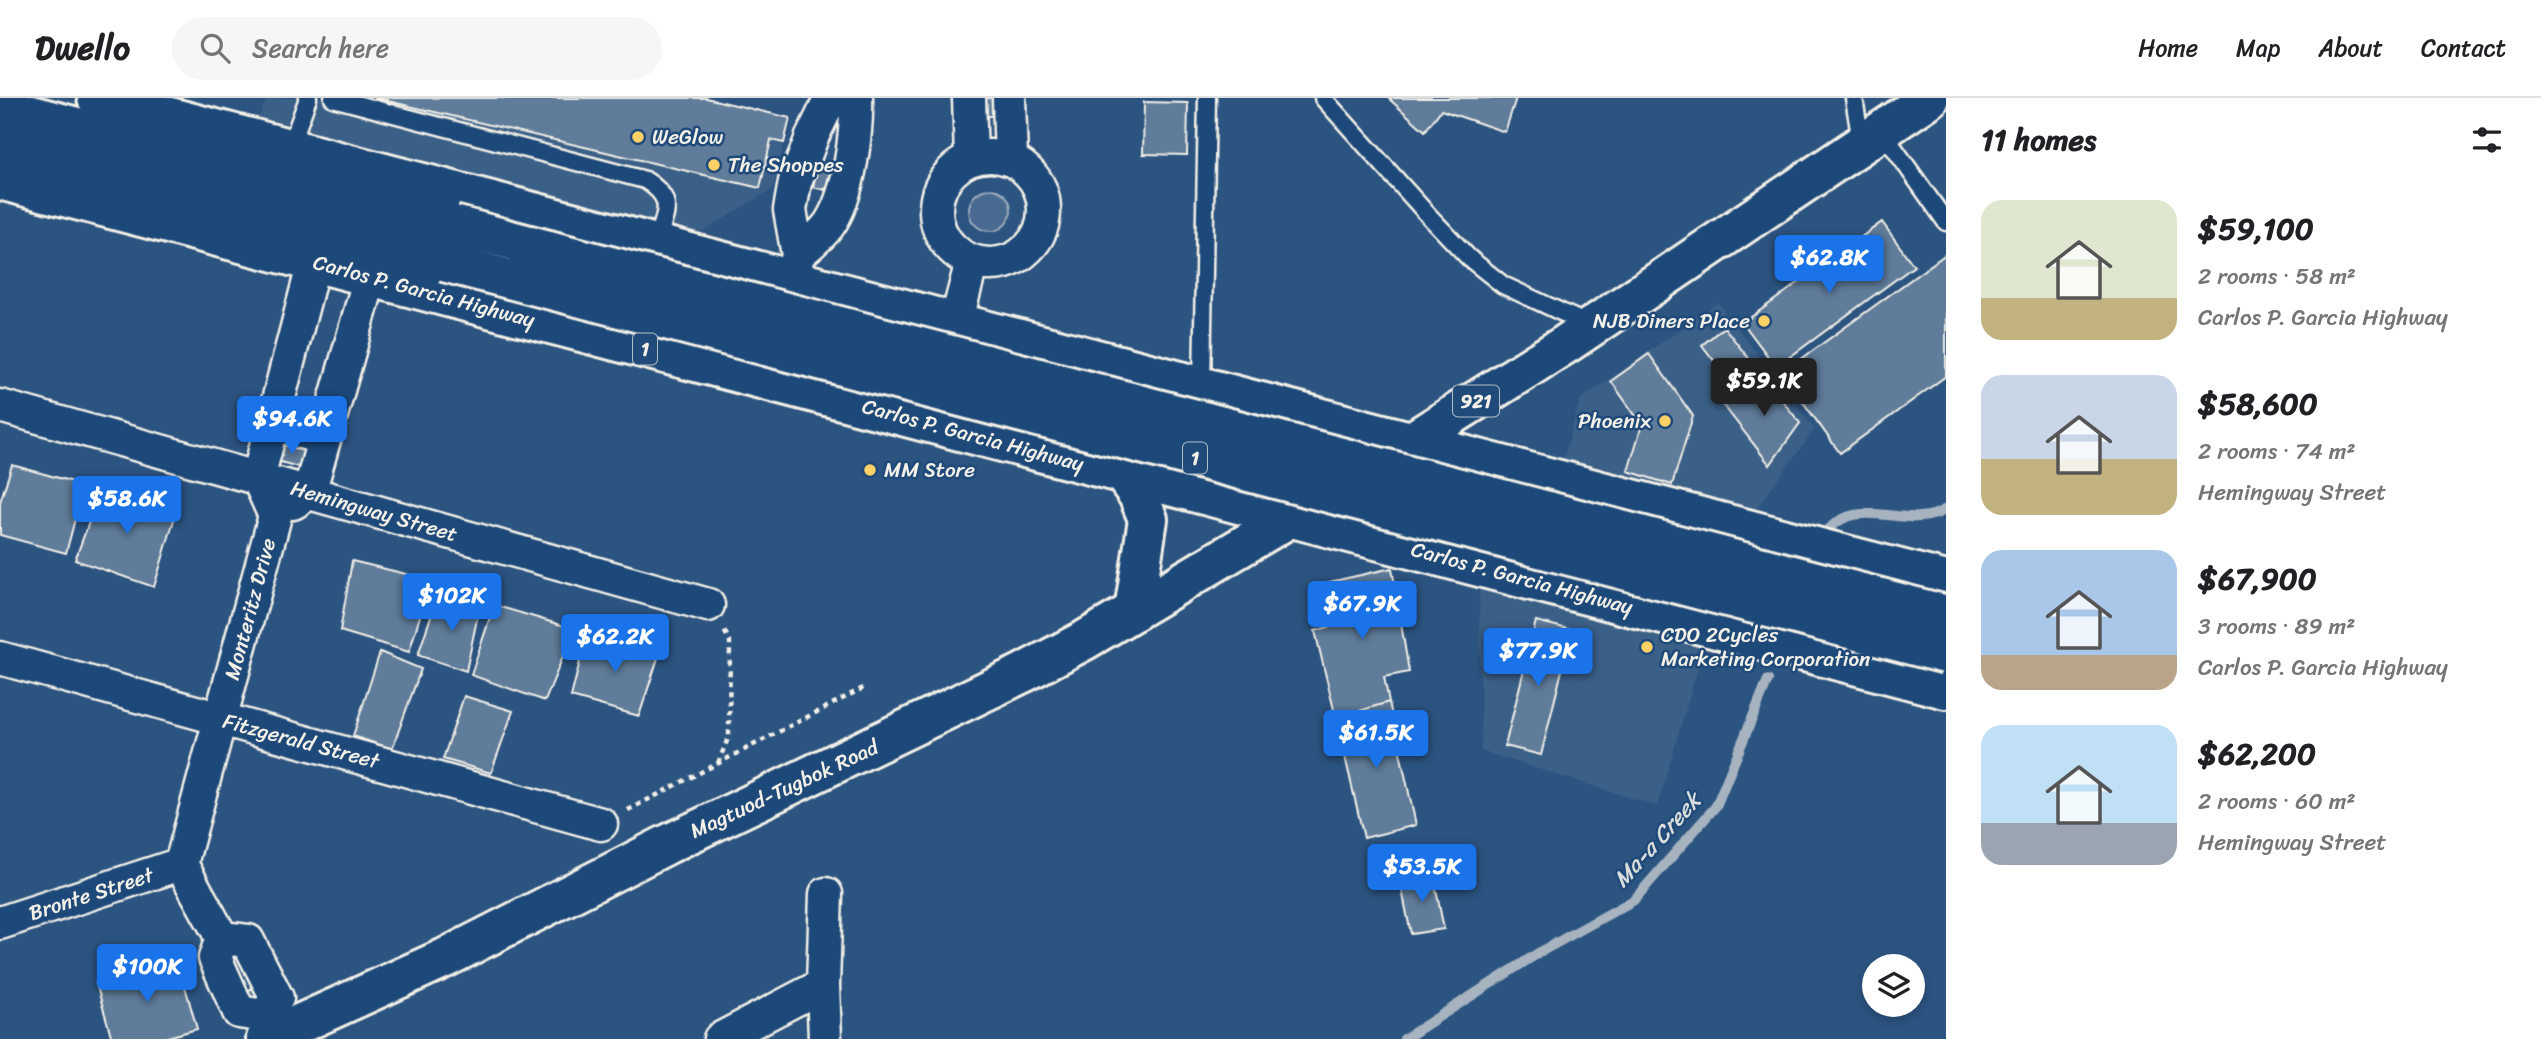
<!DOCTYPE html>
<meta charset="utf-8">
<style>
:root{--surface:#fff;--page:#f6f6f6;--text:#202124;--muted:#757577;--line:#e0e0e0;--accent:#1a73e8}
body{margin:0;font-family:Sriracha,sans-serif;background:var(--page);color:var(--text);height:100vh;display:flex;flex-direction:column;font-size:26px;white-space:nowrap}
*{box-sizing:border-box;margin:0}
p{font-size:23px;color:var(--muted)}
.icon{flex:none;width:38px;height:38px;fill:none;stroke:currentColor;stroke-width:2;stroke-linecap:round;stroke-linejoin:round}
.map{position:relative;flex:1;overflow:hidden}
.drawer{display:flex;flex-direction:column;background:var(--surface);width:595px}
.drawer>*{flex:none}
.controls{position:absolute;left:1862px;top:856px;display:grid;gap:14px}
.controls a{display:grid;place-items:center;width:63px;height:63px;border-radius:50%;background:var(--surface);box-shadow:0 4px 10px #0003;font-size:35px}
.price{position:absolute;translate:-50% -60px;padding:0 16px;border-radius:7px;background:var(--accent);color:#fff;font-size:23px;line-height:46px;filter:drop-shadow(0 2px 4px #0008)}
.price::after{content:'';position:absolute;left:50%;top:42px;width:21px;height:16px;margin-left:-10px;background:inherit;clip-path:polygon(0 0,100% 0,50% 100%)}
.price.on{background:#222;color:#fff}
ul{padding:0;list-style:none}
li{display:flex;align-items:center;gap:21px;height:175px;padding:0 35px}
li span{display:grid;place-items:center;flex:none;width:196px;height:140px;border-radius:21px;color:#555}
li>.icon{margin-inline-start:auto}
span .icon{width:84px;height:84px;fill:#fffc;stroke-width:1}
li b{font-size:30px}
h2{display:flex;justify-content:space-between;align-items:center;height:84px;padding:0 35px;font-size:30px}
header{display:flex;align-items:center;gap:42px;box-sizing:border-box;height:98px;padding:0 35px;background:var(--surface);border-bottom:2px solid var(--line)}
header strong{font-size:33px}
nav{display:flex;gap:38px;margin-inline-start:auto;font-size:24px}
.search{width:490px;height:63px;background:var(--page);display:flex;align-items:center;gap:18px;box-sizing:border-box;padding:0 24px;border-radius:38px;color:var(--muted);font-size:26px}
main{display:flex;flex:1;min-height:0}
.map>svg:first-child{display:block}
.built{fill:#3b6088}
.grass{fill:#496b90;stroke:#9eaebc;stroke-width:2}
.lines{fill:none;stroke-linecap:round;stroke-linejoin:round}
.stream{stroke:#a7b4c0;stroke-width:10}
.building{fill:#5e7b9a;stroke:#f4f1e8;stroke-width:2}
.lane-casing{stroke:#f4f1e8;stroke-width:21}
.street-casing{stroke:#f4f1e8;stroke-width:37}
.secondary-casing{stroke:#f4f1e8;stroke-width:44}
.primary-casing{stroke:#f4f1e8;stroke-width:44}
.highway-casing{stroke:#f4f1e8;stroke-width:44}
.path{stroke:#f4f1e8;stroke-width:4.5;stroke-dasharray:5 5;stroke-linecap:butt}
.lane{stroke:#1f4a7a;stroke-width:16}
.street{stroke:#1f4a7a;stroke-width:32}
.secondary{stroke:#1f4a7a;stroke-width:38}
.primary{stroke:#1f4a7a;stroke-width:38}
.highway{stroke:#1f4a7a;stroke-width:38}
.highway-bridge-casing{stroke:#f4f1e8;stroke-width:44;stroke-linecap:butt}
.highway-bridge{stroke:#1f4a7a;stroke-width:38}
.poi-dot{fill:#ffd166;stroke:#1f4a7a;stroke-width:2.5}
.labels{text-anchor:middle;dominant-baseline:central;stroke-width:5;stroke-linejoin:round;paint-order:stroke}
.shield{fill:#1f4a7a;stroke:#b4bfc7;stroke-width:2}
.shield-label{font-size:19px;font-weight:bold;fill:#f4f1e8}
.poi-label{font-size:21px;fill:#f4f1e8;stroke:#1f4a7a;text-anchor:start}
.street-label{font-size:21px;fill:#f4f1e8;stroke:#1f4a7a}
.water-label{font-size:23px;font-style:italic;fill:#dadddb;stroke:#1f4a7a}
</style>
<header>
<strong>Dwello</strong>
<div class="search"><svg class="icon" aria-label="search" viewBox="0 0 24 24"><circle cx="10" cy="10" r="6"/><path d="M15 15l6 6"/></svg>Search here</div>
<nav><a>Home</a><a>Map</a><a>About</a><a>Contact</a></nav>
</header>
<main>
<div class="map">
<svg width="1946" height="941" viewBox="0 0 1946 941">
<rect width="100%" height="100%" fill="#2c5481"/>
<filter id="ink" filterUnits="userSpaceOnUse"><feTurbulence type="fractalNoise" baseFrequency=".0143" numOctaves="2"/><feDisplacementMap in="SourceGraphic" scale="14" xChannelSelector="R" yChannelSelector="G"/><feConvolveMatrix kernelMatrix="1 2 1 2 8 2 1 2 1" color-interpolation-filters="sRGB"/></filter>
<g filter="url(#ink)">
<path class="built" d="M267,0H706L790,20L773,91L690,141L256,25Z
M1718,205L1815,331L1753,415L1563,362L1580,302Z
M1479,486L1706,543L1657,708L1481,653Z"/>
<path class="grass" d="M969 112a21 21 0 1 1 42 0a21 21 0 1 1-42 0Z"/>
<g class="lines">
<path class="stream" d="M1827,433C1861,395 1909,435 1946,411
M1404,941L1540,854L1634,802L1716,708L1768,582"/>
</g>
<path class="building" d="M375,0H706L790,20L784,45L771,42L760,90Z
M979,0H997V18H980Z
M1388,0H1516L1505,34L1441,12L1425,33Z
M1144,4L1188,5L1187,57L1143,56Z
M817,71L830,74L825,92L813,89Z
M1882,124L1914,168L1776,269L1743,225Z
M1946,156V278L1840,355L1782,275Z
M1724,229L1761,276L1738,294L1702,247Z
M1649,256L1693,318L1672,387L1628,373L1642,327L1611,283Z
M1763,278L1800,325L1770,367L1724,308Z
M281,346L306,352L302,370L277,363Z
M12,367L84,387L66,455L0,437V404Z
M102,389L177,412L154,489L75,462Z
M352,463L431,482L409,554L340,533Z
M1392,470L1409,574L1384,579L1389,604L1336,620L1315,533L1335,527L1325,485Z
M451,496L481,502L466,573L418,557L434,509L448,512Z
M494,507L574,531L545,603L471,577Z
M1536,523L1572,532L1541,657L1505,648Z
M586,539L627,543L660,554L639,618L571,599Z
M380,554L421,571L392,651L353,638Z
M464,598L513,613L491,675L443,661Z
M1389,604L1416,727L1364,740L1336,620Z
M1433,777L1444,831L1411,836L1400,782Z
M178,863L197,931L160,941H112L96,885Z
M260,887L268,902L249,911L242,895Z"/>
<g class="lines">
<defs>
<path id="lane" d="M333,0L645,82C677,102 665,115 656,146
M1323,0L1429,118L1469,160L1503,187L1589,227
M1854,0L1861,44
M1882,33L1946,124
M290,50L308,0
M1202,288L1207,0"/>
<path id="street" d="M969,0L971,60
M1009,0L1011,62
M936 112a54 54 0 1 1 108 0a54 54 0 1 1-108 0Z
M798,157C809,146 825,135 832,122C850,92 857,34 856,0
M792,181L798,157L790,112L795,84L812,39L831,0
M956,225L972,163
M0,308L708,507
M272,325L324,341
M293,405L309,395L370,179
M0,560L601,726
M0,825L181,766
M222,840L248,843L277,900L265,918L273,936
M265,918L239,914L215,860L222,840L181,766L275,418L258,380L314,164
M720,941L823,887
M825,941L823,887L826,796"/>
<path id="secondary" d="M266,941L445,860L666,747L1023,575L1085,542L1291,419"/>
<path id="primary" d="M1388,358L1566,246L1930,0"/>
<path id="highway" d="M97,0L1946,483
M0,9L453,127
M0,48L444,164
M0,82L1946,591
M1123,376L1138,397L1148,421L1134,513"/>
</defs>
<use href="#lane" class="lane-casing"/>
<use href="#street" class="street-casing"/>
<use href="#secondary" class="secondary-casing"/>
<use href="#primary" class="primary-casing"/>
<use href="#highway" class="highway-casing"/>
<path class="path" d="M718,665L729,638L730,543L723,531
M628,712L867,588"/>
<use href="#lane" class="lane"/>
<use href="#street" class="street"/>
<use href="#secondary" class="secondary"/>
<use href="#primary" class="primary"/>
<use href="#highway" class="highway"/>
<defs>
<path id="highway-bridge" d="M453,127L1946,517
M444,164L1946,556"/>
</defs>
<use href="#highway-bridge" class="highway-bridge-casing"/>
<use href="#highway-bridge" class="highway-bridge"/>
</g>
</g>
<g class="poi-dot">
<circle cx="638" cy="39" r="7"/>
<circle cx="714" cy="67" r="7"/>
<circle cx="1764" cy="223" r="7"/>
<circle cx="1665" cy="323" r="7"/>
<circle cx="870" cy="372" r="7"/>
<circle cx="1647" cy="549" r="7"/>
</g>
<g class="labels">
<g class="shield">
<rect x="633" y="235.5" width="24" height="31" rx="5"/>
<rect x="1453" y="287.5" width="46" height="31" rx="5"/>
<rect x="1183" y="344.5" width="24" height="31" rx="5"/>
</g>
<g class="shield-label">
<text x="645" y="251">1</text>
<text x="1476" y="303">921</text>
<text x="1195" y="360">1</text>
</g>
<g class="poi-label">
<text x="652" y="39">WeGlow</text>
<text x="728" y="67">The Shoppes</text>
<text x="1750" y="223" text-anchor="end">NJB Diners Place</text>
<text x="1651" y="323" text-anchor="end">Phoenix</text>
<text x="884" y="372">MM Store</text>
<text x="1661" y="537">CDO 2Cycles<tspan x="1661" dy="24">Marketing Corporation</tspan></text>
</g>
<g class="street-label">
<text transform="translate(424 193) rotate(15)">Carlos P. Garcia Highway</text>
<text transform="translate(973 337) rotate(15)">Carlos P. Garcia Highway</text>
<text transform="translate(374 413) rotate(16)">Hemingway Street</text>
<text transform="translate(1522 480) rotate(15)">Carlos P. Garcia Highway</text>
<text transform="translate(250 511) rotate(-75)">Monteritz Drive</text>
<text transform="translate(301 643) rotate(15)">Fitzgerald Street</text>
<text transform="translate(784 691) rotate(-25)">Magtuod-Tugbok Road</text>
<text transform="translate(91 796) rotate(-18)">Bronte Street</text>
</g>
<g class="water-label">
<text transform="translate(1657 742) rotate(-48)">Ma-a Creek</text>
</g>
</g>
</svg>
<div class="controls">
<a><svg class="icon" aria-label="layers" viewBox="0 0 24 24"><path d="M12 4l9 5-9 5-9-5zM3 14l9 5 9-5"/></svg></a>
</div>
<b class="price" style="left:1829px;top:197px">$62.8K</b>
<b class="price on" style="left:1764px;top:320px">$59.1K</b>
<b class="price" style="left:292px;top:358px">$94.6K</b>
<b class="price" style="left:127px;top:438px">$58.6K</b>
<b class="price" style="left:452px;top:535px">$102K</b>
<b class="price" style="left:1362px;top:543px">$67.9K</b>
<b class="price" style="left:615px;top:576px">$62.2K</b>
<b class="price" style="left:1538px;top:590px">$77.9K</b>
<b class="price" style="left:1376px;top:672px">$61.5K</b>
<b class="price" style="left:1422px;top:806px">$53.5K</b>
<b class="price" style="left:147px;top:906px">$100K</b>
</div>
<section class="drawer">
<h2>11 homes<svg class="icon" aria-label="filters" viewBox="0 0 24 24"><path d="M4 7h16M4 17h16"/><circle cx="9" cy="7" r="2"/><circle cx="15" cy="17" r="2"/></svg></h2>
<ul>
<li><span style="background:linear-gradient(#dfe7d0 70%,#c2b280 0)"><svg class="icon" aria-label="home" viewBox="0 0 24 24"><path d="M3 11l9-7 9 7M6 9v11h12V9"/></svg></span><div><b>$59,100</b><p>2 rooms · 58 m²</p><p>Carlos P. Garcia Highway</p></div></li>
<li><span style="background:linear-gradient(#c9d6e8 60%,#c2b280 0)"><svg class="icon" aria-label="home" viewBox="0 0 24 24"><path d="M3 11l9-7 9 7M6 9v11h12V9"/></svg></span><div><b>$58,600</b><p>2 rooms · 74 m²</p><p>Hemingway Street</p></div></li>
<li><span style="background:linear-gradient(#a9c7e8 75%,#b9a48a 0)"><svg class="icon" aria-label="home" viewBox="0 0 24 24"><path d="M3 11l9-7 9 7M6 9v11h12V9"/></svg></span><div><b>$67,900</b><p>3 rooms · 89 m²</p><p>Carlos P. Garcia Highway</p></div></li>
<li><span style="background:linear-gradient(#bfe0f5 70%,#9aa5b1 0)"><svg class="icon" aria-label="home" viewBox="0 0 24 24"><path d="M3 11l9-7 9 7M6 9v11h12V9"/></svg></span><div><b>$62,200</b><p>2 rooms · 60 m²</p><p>Hemingway Street</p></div></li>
</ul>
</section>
</main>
